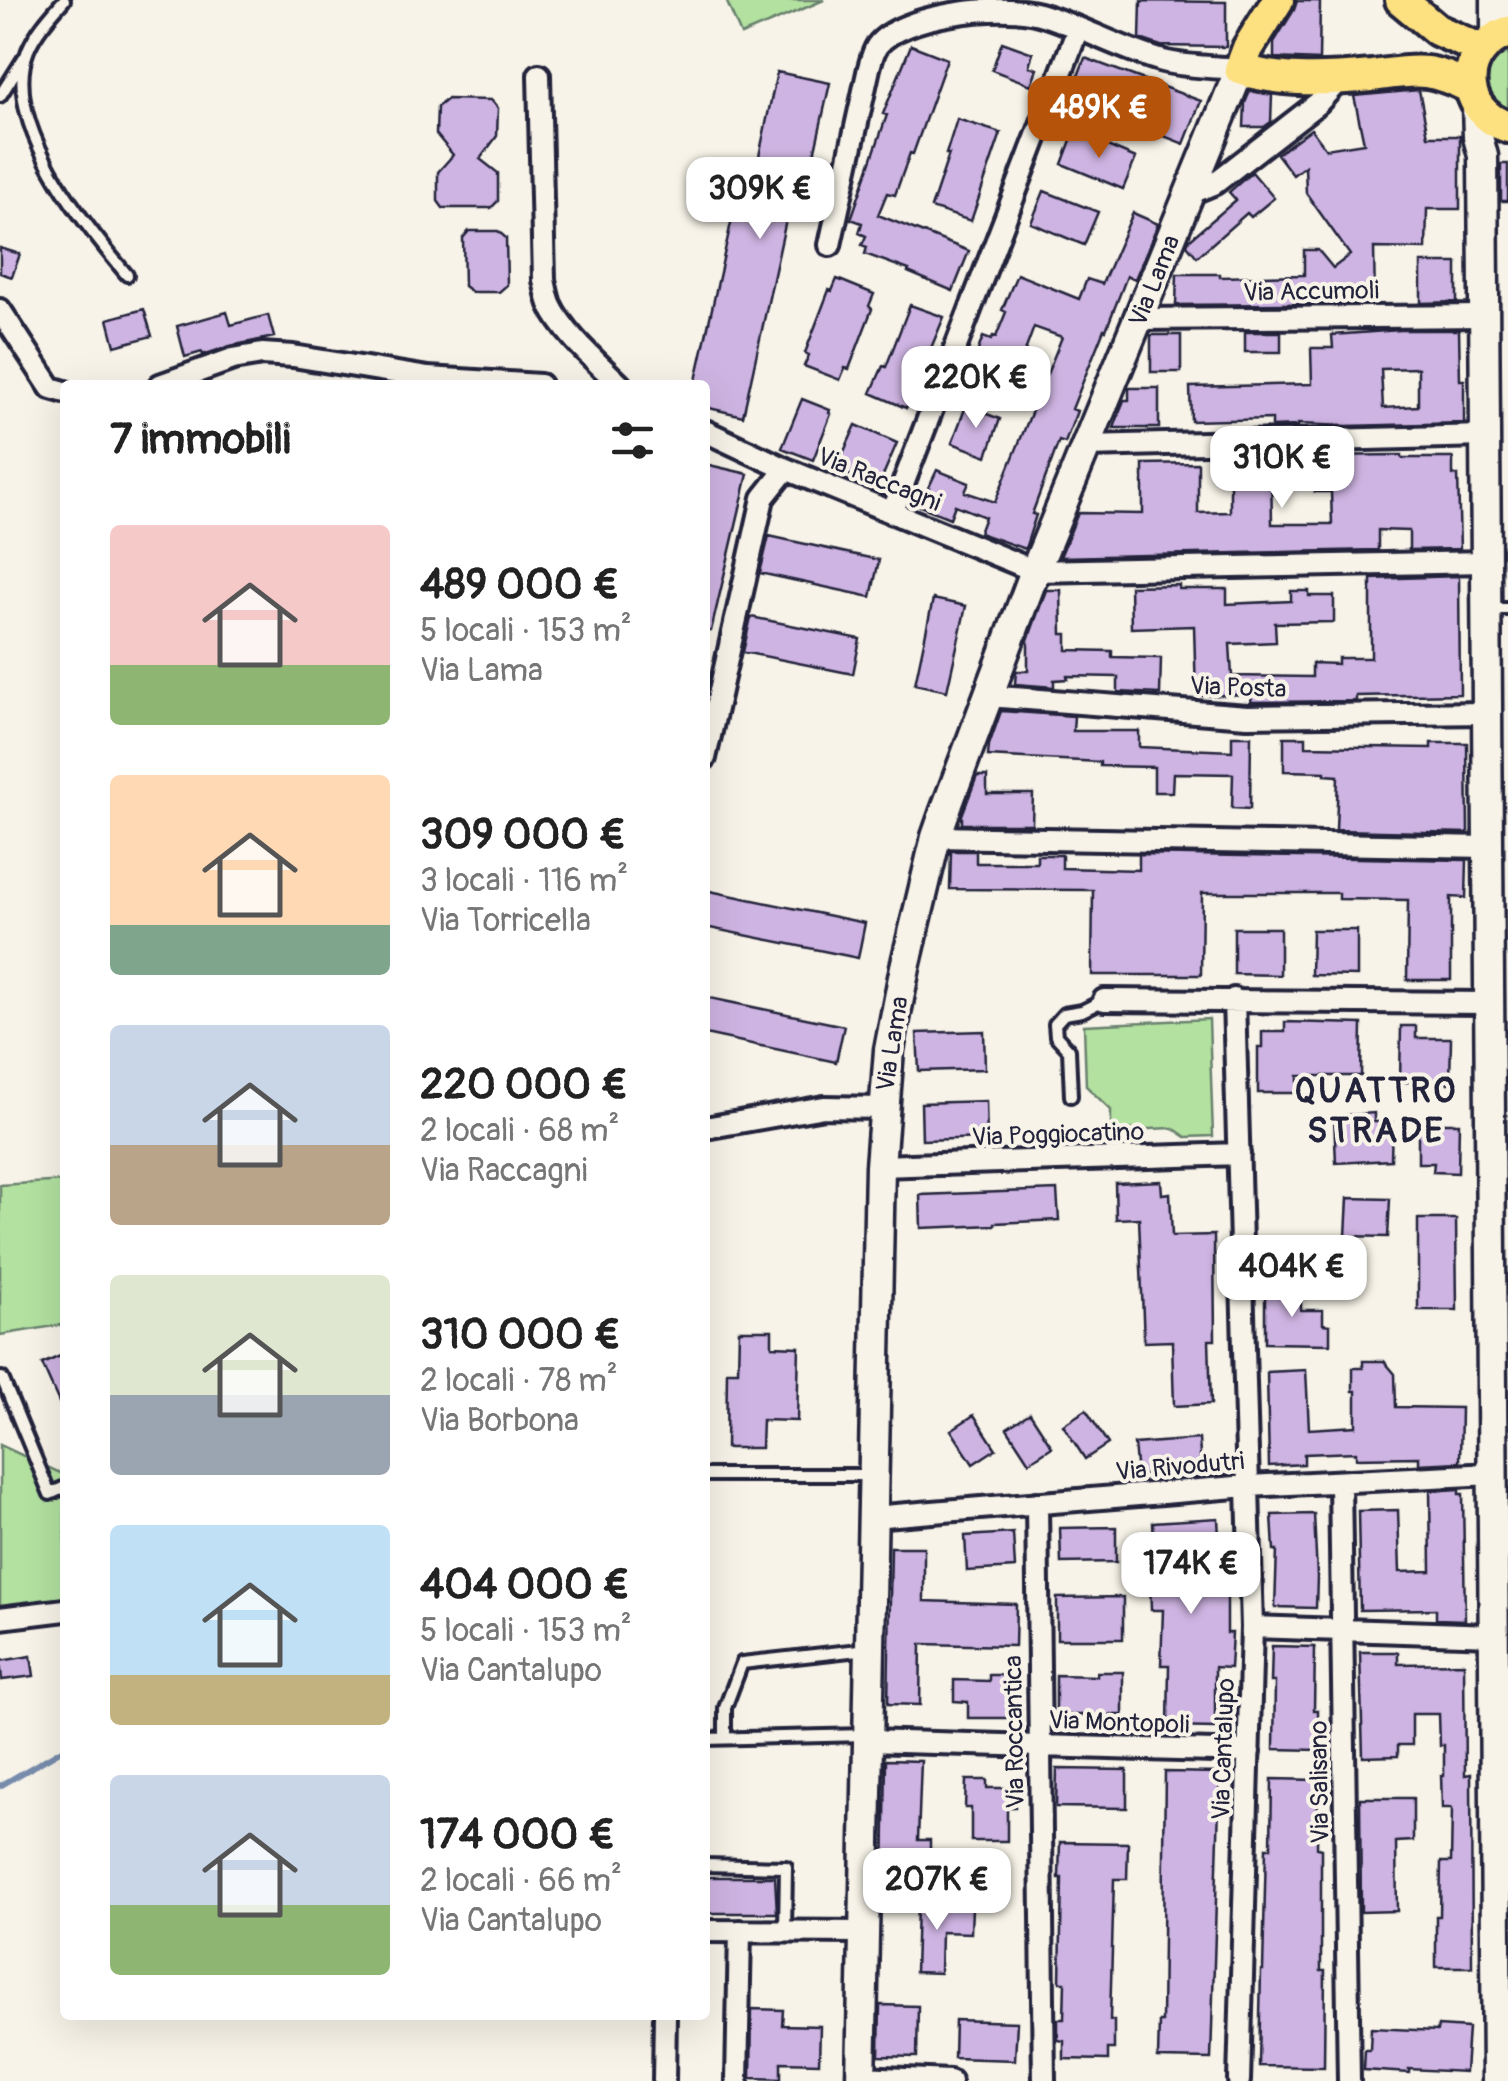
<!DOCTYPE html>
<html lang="it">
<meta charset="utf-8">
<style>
:root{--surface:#fff;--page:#f2f2f2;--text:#222;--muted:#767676;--accent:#b45309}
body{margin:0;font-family:Pangolin,sans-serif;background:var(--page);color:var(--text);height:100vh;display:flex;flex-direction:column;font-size:38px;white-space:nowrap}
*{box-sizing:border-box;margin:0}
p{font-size:32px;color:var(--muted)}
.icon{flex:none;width:55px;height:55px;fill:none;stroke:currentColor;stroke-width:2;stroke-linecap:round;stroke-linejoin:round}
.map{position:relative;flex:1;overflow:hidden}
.sheet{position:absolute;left:60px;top:380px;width:650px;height:1640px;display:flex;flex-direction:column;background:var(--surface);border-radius:10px;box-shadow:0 10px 40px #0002}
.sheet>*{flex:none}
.price{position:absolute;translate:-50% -85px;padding:0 22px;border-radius:20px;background:#fff;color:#222;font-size:32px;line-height:65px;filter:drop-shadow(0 2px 5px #0008)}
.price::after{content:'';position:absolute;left:50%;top:60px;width:30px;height:22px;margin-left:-15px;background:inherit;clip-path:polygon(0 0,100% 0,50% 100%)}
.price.active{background:var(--accent);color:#fff}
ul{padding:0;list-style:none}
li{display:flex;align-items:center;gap:30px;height:250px;padding:0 50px}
li span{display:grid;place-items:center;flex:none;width:280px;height:200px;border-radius:10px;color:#555}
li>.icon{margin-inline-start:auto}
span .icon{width:120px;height:120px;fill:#fffc;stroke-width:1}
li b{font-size:42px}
h2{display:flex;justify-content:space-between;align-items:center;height:120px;padding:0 50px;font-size:42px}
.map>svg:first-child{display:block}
.green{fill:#b2e1a0;stroke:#6a826e;stroke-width:2.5}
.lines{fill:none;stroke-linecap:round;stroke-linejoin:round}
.stream{stroke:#778cac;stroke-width:6}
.building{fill:#ceb4e2;stroke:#22223b;stroke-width:2.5;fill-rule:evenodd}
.lane-casing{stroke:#22223b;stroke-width:18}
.street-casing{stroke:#22223b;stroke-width:28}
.secondary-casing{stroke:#22223b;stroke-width:35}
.primary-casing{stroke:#22223b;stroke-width:38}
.lane{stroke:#f7f3e8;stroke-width:10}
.street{stroke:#f7f3e8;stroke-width:20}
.secondary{stroke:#f7f3e8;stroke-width:28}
.primary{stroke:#fde080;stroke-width:30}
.labels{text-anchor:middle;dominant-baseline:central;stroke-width:8;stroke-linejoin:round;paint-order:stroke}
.street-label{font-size:25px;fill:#22223b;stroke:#f7f3e8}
.district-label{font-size:35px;font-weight:bold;letter-spacing:2.5px;fill:#22223b;stroke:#f7f3e8}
</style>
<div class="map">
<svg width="1508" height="2081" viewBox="0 0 1508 2081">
<rect width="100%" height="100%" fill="#f7f3e8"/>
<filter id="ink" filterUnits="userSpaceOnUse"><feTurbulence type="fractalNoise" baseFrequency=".01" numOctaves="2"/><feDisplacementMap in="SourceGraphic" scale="20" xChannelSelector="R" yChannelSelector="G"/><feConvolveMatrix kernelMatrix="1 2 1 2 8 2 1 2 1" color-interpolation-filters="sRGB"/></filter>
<g filter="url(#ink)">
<path class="green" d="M726,0H824L741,35Z
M1508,49V109C1479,94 1480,64 1508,49Z
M1209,1019L1213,1136L1186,1137L1173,1128L1126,1130L1120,1140H1111V1110L1086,1086L1084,1025Z
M65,1181V1329L60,1325L0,1335V1185Z
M0,1445L60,1473L65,1471V1600L0,1606Z"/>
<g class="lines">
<path class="stream" d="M0,1786L65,1748"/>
</g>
<path class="building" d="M1141,1L1226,2V47L1161,46L1140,39Z
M1297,1H1320L1319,60L1274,58V42L1294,10Z
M1002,42L1033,53L1029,66L1037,69L1031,85L992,70Z
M911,45L947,59L913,154L910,153L895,195L887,193L878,215L969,251L953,291L908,272L909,270L865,254L867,247L862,245L866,236L859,233L862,223L851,219L887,115L883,114Z
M1085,58L1201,101L1184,144L1069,99Z
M777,72L830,83L803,204L790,202L743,416L705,407V385H695L733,214L746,217Z
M1419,90L1428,136H1460V209H1427L1426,249L1374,248L1375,303L1176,305L1177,274H1220V277L1304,275V250H1318L1333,268L1350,255L1306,193L1305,166L1293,175L1277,154L1311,129L1326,149L1364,143L1354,96Z
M1250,91L1272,95L1271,122L1264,127H1244L1245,103Z
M447,99L491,100L498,108L497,136L480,159L498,173V201L491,208H443L438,201V172L453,155L436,134L437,107Z
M957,119L1001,133L971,221L931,208L949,154H946Z
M1074,132L1136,158L1123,189L1062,164Z
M1501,164H1508V201H1501Z
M1252,172L1274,198L1251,217L1247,213L1197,257L1187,245L1189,240L1236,200L1229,192Z
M1044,191L1098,212L1084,245L1031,223Z
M1133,213L1158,224L1135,279L1127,276L1106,330L1104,329L1072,409L1077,411L1065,443L1059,441L1032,514L1036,515L1025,549L979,533L985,517L955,505L950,518L920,506L937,470L969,483L965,492L995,502L1062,337L1034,327L1011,389L969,374L983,337L991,340L993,336L996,337L1006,312L1002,310L1017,274L1079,299L1087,279L1102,284Z
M469,231H498L506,238L507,285L499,292H472L464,286L463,238Z
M0,248L20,254L12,277L0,273Z
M1421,263H1457V302L1421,303Z
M837,279L874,294L869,306L872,309L849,369L845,368L840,380L804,366L809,355L805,353L829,290L832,291Z
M910,305L944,317L906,408L871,393L883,366L886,367Z
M144,309L152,336L115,346L108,319Z
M227,312L231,325L268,315L274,337L230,346L203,355L202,352L185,357L177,326Z
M1400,330H1459L1460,380H1464V423L1347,426L1298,424V426L1272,427V419L1191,421L1190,387L1312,384L1311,348H1333L1332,335ZM1418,368V406L1383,408L1381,369Z
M1245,332H1281V352H1245Z
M1151,335H1181V372H1151Z
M1129,388H1159V428H1114L1124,400H1129Z
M802,399L830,410L829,413L831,414L813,460L782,448Z
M966,406L1000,419L987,456L952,443Z
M856,425L897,443L878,487L836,469Z
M1402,455V458H1453V475H1458L1460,549L1409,550V531L1378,530V550L1060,557L1078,513L1143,514V464L1198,463V513L1230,512V466L1271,465L1272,524H1332L1331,492H1315V456Z
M705,464L748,474L711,631H705Z
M769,536L879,560L871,597L760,573Z
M1459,576L1460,694L1356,696V701L1251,702L1252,694L1196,696L1194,626L1131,628L1130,586L1179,585V589H1227V604L1291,601V591H1309V596H1334V622L1275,623L1276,642L1230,644L1232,676L1312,677V663L1338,664V658H1371V579Z
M1046,590H1061L1062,634H1067V650L1112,651V657L1161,658L1160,694L1118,692V677L1067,676L1068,679L1054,680V687L1015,684L1016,671H1028V640Z
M933,599L966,606L947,691L915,684Z
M751,617L860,639L853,674L743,652Z
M1001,711L1074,716L1073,731H1139V747L1232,751V736H1251L1250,809L1232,808L1233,774L1173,773L1172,792H1154V767L1100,766V762L988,756L989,745Z
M1284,737H1306V746L1431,748V743H1467L1468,833L1336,830L1338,776L1325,775V772L1284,771Z
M977,776H987V794H1033L1032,824H962V815Z
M951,851H976V863H1037V855H1062V868L1139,870V854L1467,860L1466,898L1451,897V980H1407L1408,900L1339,899V893H1202L1201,975H1092L1093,890L950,889Z
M705,890L865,923L858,958L705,927Z
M1234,928H1280V975L1234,974Z
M1312,930H1357V976L1311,975Z
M705,997L844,1026L836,1062L705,1034Z
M1285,1022L1362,1024L1361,1076H1298V1093H1258V1047H1262V1032H1285Z
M1401,1026H1416V1038H1451L1450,1083L1400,1082Z
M984,1031L985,1069L919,1071L917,1033Z
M986,1101L987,1138L922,1140L921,1103Z
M1374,1113V1122H1392L1391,1160L1336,1163L1334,1116Z
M1418,1123H1459L1458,1173L1433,1172L1434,1163H1418Z
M1161,1181L1162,1194L1170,1193L1172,1236L1214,1235L1215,1340H1209L1211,1404L1174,1406L1172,1341L1144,1342L1139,1218L1116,1219L1115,1183Z
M1057,1190L1059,1220L995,1223V1225L921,1228L920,1195Z
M1348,1198L1390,1199L1388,1237L1346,1236Z
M1418,1219H1456L1457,1310H1418Z
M1265,1285H1286V1296H1301V1310H1323V1324L1330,1325V1344L1265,1343Z
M739,1330H772V1346L799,1347L797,1421L762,1420L761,1448H726L727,1371H738Z
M65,1354V1416L42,1364Z
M1363,1361H1384L1395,1374L1396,1407L1461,1408L1460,1462L1419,1464V1457L1356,1458V1452L1304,1454V1464L1269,1466L1267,1372L1306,1370L1309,1429L1356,1426V1391H1353V1368H1363Z
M1086,1410L1108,1444L1085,1459L1063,1425Z
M1030,1413L1052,1447L1029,1462L1007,1428Z
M974,1415L996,1449L973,1464L951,1430Z
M1199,1439L1201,1471L1137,1475L1134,1444Z
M1459,1489V1494H1463L1465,1620L1436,1619V1609L1360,1610L1358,1511L1398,1510L1400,1572L1431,1571L1430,1491Z
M1314,1514L1317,1577L1316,1608L1275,1607L1277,1550H1274L1272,1515Z
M1218,1518L1221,1578H1227V1633H1232L1230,1668L1215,1667V1728L1168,1727L1169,1665H1161L1163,1610H1151L1150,1579H1156L1153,1522Z
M1116,1527V1562L1061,1563L1060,1528Z
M1013,1533L1015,1568L967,1571L965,1536Z
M891,1547H924V1601L1016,1604L1015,1646L921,1644L920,1705L888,1704Z
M1123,1597V1639H1057V1598Z
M1272,1646L1315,1647L1314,1710H1318V1750L1274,1749L1275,1682H1271Z
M1360,1652H1398V1664L1464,1663L1465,1775L1471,1774L1472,1967H1436V1916H1440L1441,1862H1451L1452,1808H1442L1441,1775H1444V1745H1440L1439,1714H1412V1745H1398V1756L1363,1757Z
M31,1656L34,1676L2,1680L0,1661Z
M1097,1672H1123V1715H1056V1675L1097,1676Z
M989,1675H1011L1010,1718H968V1702L954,1701V1680L989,1681Z
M886,1760L921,1761L918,1840H930V1881H884Z
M1057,1769L1127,1770V1808L1056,1807Z
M1165,1772L1220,1773L1211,2059L1158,2058L1159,2022H1162Z
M1272,1779L1318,1780L1317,1848L1321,1849V1971H1325L1324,2067L1259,2066L1261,1970H1263L1266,1848H1271Z
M966,1780H987V1788H1015V1807H1007V1841H971V1808H965Z
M1360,1798H1413V1841L1396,1842L1397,1911L1361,1912Z
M1060,1842L1128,1843L1127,1879H1114L1110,2020H1114V2049H1108V2060L1064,2059V2041L1058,2040V2019H1064L1065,1982H1060L1062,1878H1059Z
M705,1877H775L777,1913H705Z
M917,1906L972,1907L971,1933L941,1932L940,1973L915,1972Z
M880,2005L918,2006L917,2057L879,2056Z
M752,2009L783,2010L782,2025L820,2026L819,2063L781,2062V2079L751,2078Z
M955,2020L1017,2022L1015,2060L954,2058Z
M1438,2026L1468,2028L1465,2072L1409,2069V2073L1364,2070L1365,2050H1370L1371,2028L1437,2031Z"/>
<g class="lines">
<defs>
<path id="lane" d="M64,0C51,15 36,31 28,50C0,122 84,224 127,275
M0,96L24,58
M1488,609H1508
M1071,1096L1069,1050L1056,1036L1055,1024L1064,1014L1082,1011L1104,1000
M2,1378L50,1494L65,1487
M705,1475H872
M725,1738V1708L742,1663L868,1649
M705,1739L866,1735
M705,1865L786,1867L785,1932"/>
<path id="street" d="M539,75L544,280C546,288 547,296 550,304C563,333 597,362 620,385
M1191,193L1215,183L1318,103L1341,78
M830,245L869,68C871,61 873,52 877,46C900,14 1003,3 1039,14C1081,26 1120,49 1163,61C1187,67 1215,67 1240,69
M0,310L51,388L65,392
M1139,319L1485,316
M160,385L233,359L262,354L293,356L428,378L540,385
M705,431L786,469L1035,571L1486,562
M1087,446L1485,436
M892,513L1078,29
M988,696L1247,716L1487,713
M705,758L763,498L786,469
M936,837L1488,847
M1234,999L1252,1627L1239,2081
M1104,1000L1489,1003
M705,1128L824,1107L883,1108
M880,1166L1239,1154
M1340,1482L1349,2081
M1037,1503L1044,2081
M872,1517L1248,1486L1493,1474
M0,1618L65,1610
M1252,1627L1494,1635
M867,1741L1249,1752
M705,1931L863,1932
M861,2077L950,2081
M664,2081L665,2015
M737,2081L740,1931"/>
<path id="secondary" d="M1496,36V0
M1477,104L1478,137L1483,156L1497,2081
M861,2081L880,1166L889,1050L905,967L936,837L944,814L1035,571L1240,69"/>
<path id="primary" d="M1278,0L1248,48L1240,69C1282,83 1328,80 1372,76C1389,74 1409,70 1426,72C1442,74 1457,81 1471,88
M1401,0L1437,30L1480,49
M1508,32C1459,49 1457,111 1508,127"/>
</defs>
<use href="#lane" class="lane-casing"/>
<use href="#street" class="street-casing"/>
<use href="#secondary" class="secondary-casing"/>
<use href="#primary" class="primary-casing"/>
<use href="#lane" class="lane"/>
<use href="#street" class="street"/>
<use href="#secondary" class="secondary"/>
<use href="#primary" class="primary"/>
</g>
</g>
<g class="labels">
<g class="street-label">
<text transform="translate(1155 281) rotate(-68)">Via Lama</text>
<text transform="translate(1311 292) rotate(-1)">Via Accumoli</text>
<text transform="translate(879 480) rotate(22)">Via Raccagni</text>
<text transform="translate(1238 688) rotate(2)">Via Posta</text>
<text transform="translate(893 1044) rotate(-81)">Via Lama</text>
<text transform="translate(1058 1135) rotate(-2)">Via Poggiocatino</text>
<text transform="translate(1180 1467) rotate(-5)">Via Rivodutri</text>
<text transform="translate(1119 1723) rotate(2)">Via Montopoli</text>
<text transform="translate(1015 1732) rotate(-91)">Via Roccantica</text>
<text transform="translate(1224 1749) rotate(-88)">Via Cantalupo</text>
<text transform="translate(1320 1782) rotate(-91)">Via Salisano</text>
</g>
<g class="district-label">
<text x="1376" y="1091">QUATTRO<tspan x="1376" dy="40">STRADE</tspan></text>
</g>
</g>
</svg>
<b class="price active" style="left:1099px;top:161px">489K €</b>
<b class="price" style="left:760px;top:242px">309K €</b>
<b class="price" style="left:976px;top:431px">220K €</b>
<b class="price" style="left:1282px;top:511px">310K €</b>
<b class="price" style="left:1292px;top:1320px">404K €</b>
<b class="price" style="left:1191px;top:1617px">174K €</b>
<b class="price" style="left:937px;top:1933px">207K €</b>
<section class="sheet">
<h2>7 immobili<svg class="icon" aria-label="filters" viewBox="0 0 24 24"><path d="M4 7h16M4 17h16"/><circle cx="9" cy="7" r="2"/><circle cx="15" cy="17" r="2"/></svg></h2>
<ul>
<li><span style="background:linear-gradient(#f6c9c9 70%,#8fb573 0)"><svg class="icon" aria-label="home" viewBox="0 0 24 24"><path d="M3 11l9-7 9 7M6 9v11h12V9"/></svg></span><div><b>489 000 €</b><p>5 locali · 153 m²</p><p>Via Lama</p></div></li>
<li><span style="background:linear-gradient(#ffd9b3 75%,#7fa58c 0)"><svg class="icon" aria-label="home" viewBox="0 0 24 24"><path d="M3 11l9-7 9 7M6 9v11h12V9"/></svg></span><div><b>309 000 €</b><p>3 locali · 116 m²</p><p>Via Torricella</p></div></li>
<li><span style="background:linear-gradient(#c9d6e8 60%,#b9a48a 0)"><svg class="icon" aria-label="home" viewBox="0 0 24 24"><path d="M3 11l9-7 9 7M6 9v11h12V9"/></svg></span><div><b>220 000 €</b><p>2 locali · 68 m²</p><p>Via Raccagni</p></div></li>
<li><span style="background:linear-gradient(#dfe7d0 60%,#9aa5b1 0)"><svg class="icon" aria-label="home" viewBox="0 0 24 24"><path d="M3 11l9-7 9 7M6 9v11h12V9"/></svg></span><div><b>310 000 €</b><p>2 locali · 78 m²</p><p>Via Borbona</p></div></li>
<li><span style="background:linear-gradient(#bfe0f5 75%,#c2b280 0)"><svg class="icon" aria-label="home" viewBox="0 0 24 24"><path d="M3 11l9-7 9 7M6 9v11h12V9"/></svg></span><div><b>404 000 €</b><p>5 locali · 153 m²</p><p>Via Cantalupo</p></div></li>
<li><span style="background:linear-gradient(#c9d6e8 65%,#8fb573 0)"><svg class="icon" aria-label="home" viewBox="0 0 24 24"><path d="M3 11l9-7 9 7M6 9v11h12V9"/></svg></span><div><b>174 000 €</b><p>2 locali · 66 m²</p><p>Via Cantalupo</p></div></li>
</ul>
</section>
</div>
